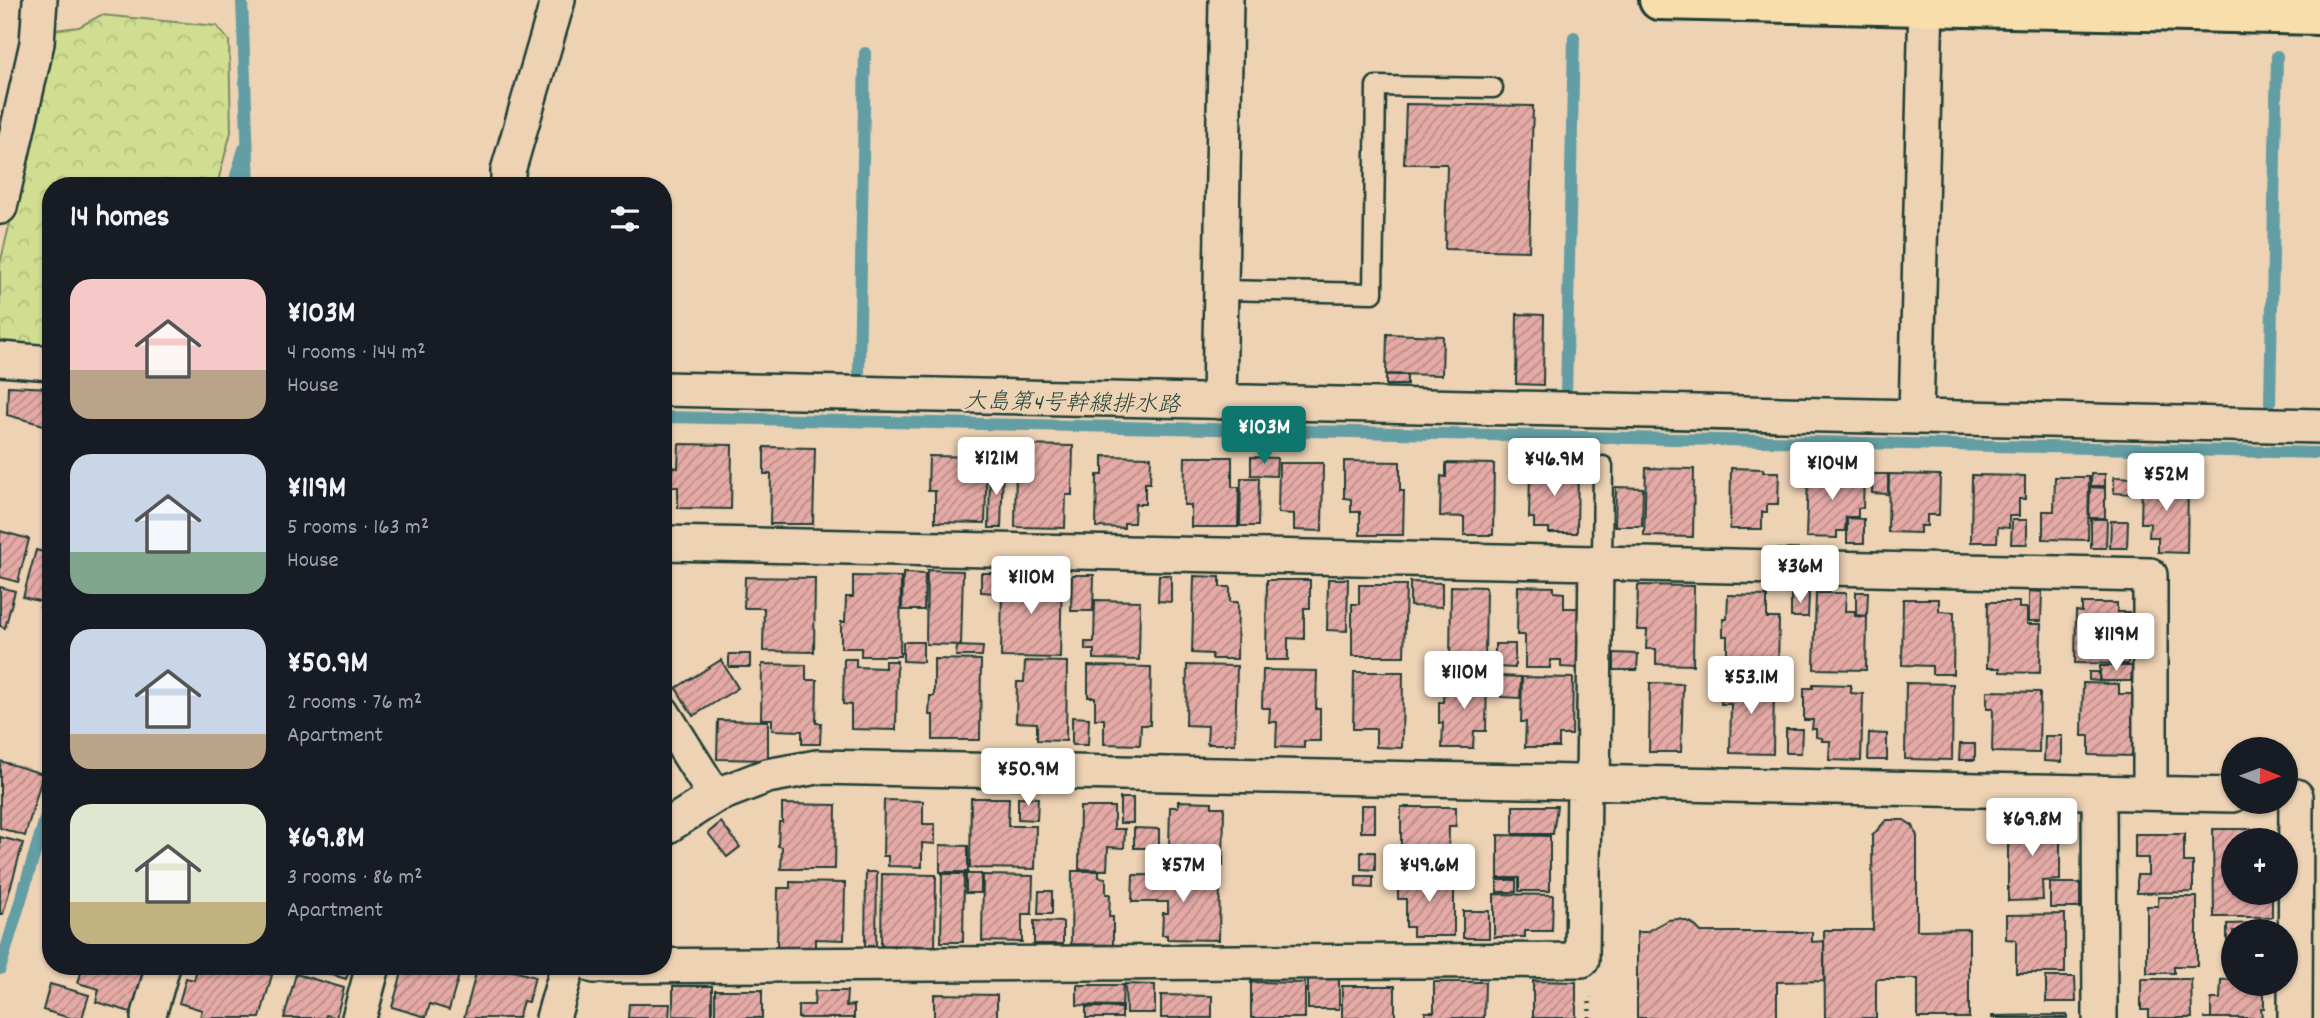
<!DOCTYPE html>
<meta charset="utf-8">
<style>
:root{--surface:#171b24;--page:#242831;--text:#f1f3f6;--muted:#9ea1a6;--accent:#0f766e}
body{margin:0;font-family:Dekko,"Klee One",sans-serif;background:var(--page);color:var(--text);height:100vh;display:flex;flex-direction:column;font-size:26px;white-space:nowrap}
*{box-sizing:border-box;margin:0}
p{font-size:23px;color:var(--muted)}
.icon{flex:none;width:38px;height:38px;fill:none;stroke:currentColor;stroke-width:2;stroke-linecap:round;stroke-linejoin:round}
.map{position:relative;flex:1;overflow:hidden}
.panel{position:absolute;left:42px;top:177px;width:630px;height:798px;display:flex;flex-direction:column;background:var(--surface);border-radius:28px;box-shadow:0 2px 5px #0004}
.panel>*{flex:none}
.needle{width:46px;rotate:91deg}
.tools{position:absolute;left:2221px;top:737px;display:grid;gap:14px}
.tools a{display:grid;place-items:center;width:77px;height:77px;border-radius:50%;background:var(--surface);box-shadow:0 2px 5px #0004;font-size:35px}
.price{position:absolute;translate:-50% -60px;padding:0 16px;border-radius:7px;background:#fff;color:#222;font-size:23px;line-height:46px;filter:drop-shadow(0 2px 4px #0008)}
.price::after{content:'';position:absolute;left:50%;top:42px;width:21px;height:16px;margin-left:-10px;background:inherit;clip-path:polygon(0 0,100% 0,50% 100%)}
.price.current{background:var(--accent);color:#fff}
ul{padding:0;list-style:none}
li{display:flex;align-items:center;gap:21px;height:175px;padding:0 28px}
li span{display:grid;place-items:center;flex:none;width:196px;height:140px;border-radius:21px;color:#555}
li>.icon{margin-inline-start:auto}
span .icon{width:84px;height:84px;fill:#fffc;stroke-width:1}
li b{font-size:30px}
h2{display:flex;justify-content:space-between;align-items:center;height:84px;padding:0 28px;font-size:30px}
.map>svg:first-child{display:block}
.forest{fill:url(#forest-crowns);stroke:#788d62;stroke-width:2}
.lines{fill:none;stroke-linecap:round;stroke-linejoin:round}
.stream{stroke:#629ea4;stroke-width:12}
.building{fill:url(#building-hatch);stroke:#1f3d34;stroke-width:2}
.lane-casing{stroke:#1f3d34;stroke-width:23}
.street-casing{stroke:#1f3d34;stroke-width:38}
.primary-casing{stroke:#1f3d34;stroke-width:44}
.path{stroke:#1f3d34;stroke-width:4.5;stroke-dasharray:2 5;stroke-linecap:butt}
.lane{stroke:#edd2b4;stroke-width:18}
.street{stroke:#edd2b4;stroke-width:33}
.primary{stroke:#f8deab;stroke-width:38}
.labels{text-anchor:middle;dominant-baseline:central;stroke-width:5;stroke-linejoin:round;paint-order:stroke}
.water-label{font-size:23px;font-style:italic;fill:#25453d;stroke:#edd2b4}
</style>
<div class="map">
<svg width="2320" height="1018" viewBox="0 0 2320 1018">
<defs>
<pattern id="forest-crowns" width="20" height="18" patternUnits="userSpaceOnUse" patternTransform="scale(1.75)"><rect width="20" height="18" fill="#d1dd91"/><path d="M2 6a3 3 0 1 1 6 0M12 15a3 3 0 1 1 6 0" fill="none" stroke="#b3bf7e"/></pattern>
<pattern id="building-hatch" width="6" height="6" patternUnits="userSpaceOnUse" patternTransform="scale(1.75)"><rect width="6" height="6" fill="#e5aaa6"/><path d="M-1 1l2-2M0 6l6-6M5 7l2-2" fill="none" stroke="#b98c88"/></pattern>
</defs>
<rect width="100%" height="100%" fill="#edd2b4"/>
<filter id="ink" filterUnits="userSpaceOnUse"><feTurbulence type="fractalNoise" baseFrequency=".0143" numOctaves="2"/><feDisplacementMap in="SourceGraphic" scale="14" xChannelSelector="R" yChannelSelector="G"/><feConvolveMatrix kernelMatrix="1 2 1 2 8 2 1 2 1" color-interpolation-filters="sRGB"/></filter>
<g filter="url(#ink)">
<path class="forest" d="M101,15L217,26L229,41L231,132L217,185L51,186V349L0,346V264L56,30L79,27Z"/>
<g class="lines">
<path class="stream" d="M242,0L249,186
M233,186L244,149
M859,372L865,53
M1566,396L1574,37
M2270,403L2277,56
M663,417L2320,453
M0,969L51,799"/>
</g>
<path class="building" d="M1406,104L1533,106L1529,251L1445,249L1447,164H1404Z
M1517,314L1544,315L1543,385L1516,384Z
M1387,334L1443,336L1442,375L1386,374Z
M1386,375H1407V385H1386Z
M8,386L51,388V427L7,415Z
M679,444L732,445L731,509L678,508V487H671L672,467L678,468Z
M1016,445L1073,446L1072,495H1066L1065,528L1015,527L1016,463H1007V448H1016Z
M764,447L815,448L813,524H770L771,474H764Z
M929,456L987,457L985,523L935,522V491H928Z
M1103,456L1151,457L1150,483H1145V504H1135L1134,523H1124V528L1096,527L1097,475H1103Z
M1185,457H1232V487H1239L1238,527H1191V505H1184Z
M1251,457L1277,458L1276,476L1251,475Z
M1344,461L1400,462V491H1404L1403,535H1360V512H1351V499L1344,498Z
M1279,463H1323L1322,531L1294,530V514L1278,513Z
M1446,463L1494,464L1493,535H1464V517L1440,516L1441,476L1446,477Z
M1535,465L1578,466L1577,533H1549V528H1534V518H1529L1530,471L1535,472Z
M990,466L1003,467L1001,528H989Z
M1646,468L1694,469L1693,537L1644,536Z
M1731,468L1763,469V472H1779L1778,504H1767V512H1762V529H1730Z
M1814,468L1836,469V476H1864L1863,508H1858V517H1846L1845,531H1837V538L1806,537L1808,475H1814Z
M1872,474H1888V494L1872,493Z
M1889,474L1940,475L1939,515H1927V526H1920V533L1888,532Z
M2091,474H2105V486H2091Z
M1972,475L2025,476V499H2019V516H2009V528L1998,527L1997,542H1971Z
M2055,477H2089L2088,540L2043,539V511H2054Z
M2114,477L2136,478L2135,494L2114,493Z
M2153,477L2169,478L2168,482H2188L2187,553L2158,552V537H2149L2150,523H2141L2142,482H2153Z
M1241,478H1259L1258,526H1240Z
M1616,487L1643,488L1642,526H1615Z
M2090,487L2105,488V518H2089Z
M1847,518L1864,519V543H1847Z
M2091,519H2107L2106,548H2091Z
M2012,520H2027V544H2011Z
M2111,521H2128L2127,548H2110Z
M0,531L29,539L18,582L0,577Z
M36,550L51,554V610L40,607L42,602L23,597Z
M927,570L963,571L961,645L926,644Z
M903,573L925,574L924,610H902Z
M981,573H996V593L981,592Z
M1002,574L1062,575L1060,658L1001,657Z
M1072,575H1094L1093,611H1071Z
M1159,575H1171V602L1158,601Z
M853,576L901,577L900,656H861V648H841V622H845L846,597H853Z
M1194,576L1220,577V587H1230V602H1238L1237,659H1212V654L1192,653Z
M745,577L815,578L814,652L763,651L764,608H744Z
M1328,579H1348L1347,631L1327,630Z
M1267,580H1310V608H1304V639L1288,638V660H1266Z
M1410,582L1442,583V607L1410,606Z
M1359,585H1406L1404,656H1352V604H1359Z
M1638,585L1694,586L1693,665L1656,664V649H1646L1647,630H1637Z
M1451,586L1486,587L1485,661H1450Z
M1518,586L1554,587V592L1564,593V608H1578L1577,668L1561,667V660H1550V668H1525V635H1517Z
M0,587L15,591L5,628L0,626Z
M2029,591L2042,592L2041,621H2029Z
M1856,592H1868L1867,616L1856,615Z
M1791,593H1809L1808,617H1791Z
M1816,593H1846L1845,611H1855V616L1867,617L1866,670L1814,669Z
M1728,595L1767,596V618H1779L1778,669H1752V663H1727V636H1723V619H1727Z
M1903,599H1939V611L1954,612L1953,674H1932V666L1902,665Z
M1095,600L1140,601L1139,660L1094,659V650H1085V642H1094Z
M1988,602H2019V608H2027V624H2041L2040,673L2000,672V668H1987Z
M2082,603H2117V612H2129L2128,664L2075,663L2076,611L2082,612Z
M903,642H923V662L903,661Z
M1495,644H1515V668L1495,667Z
M957,646L983,647L982,656H956Z
M1614,653L1638,654L1637,670H1614Z
M729,654H750V667H729Z
M844,659H856V667L885,668V661H897L896,730L851,729V705L843,704Z
M934,659L981,660L980,740H933V715H929L930,696H934Z
M721,660L738,688L693,716L676,688Z
M1025,661L1067,662L1066,741L1037,740V723L1016,722L1017,682H1024Z
M762,664L806,665V680H817L816,723H821L820,744H802V731L772,730V719H761Z
M1187,665L1237,666L1235,744H1207L1208,726L1186,725Z
M1088,666L1151,667L1150,725H1141L1140,745L1104,744V719H1095V697H1088Z
M2100,666H2132L2131,681H2100Z
M1263,670L1317,671L1316,709H1320V741H1304V748L1276,747L1277,722H1269L1270,708H1262Z
M1354,672H1403L1402,748L1376,747V729H1353Z
M2089,672H2099V681L2089,680Z
M1468,673H1487L1486,731H1474L1473,748H1442L1443,723H1439V702H1443L1444,681L1468,682Z
M1501,676L1521,677L1520,698L1501,697Z
M1522,677L1573,678L1572,735H1559V747H1525L1526,722H1521Z
M1731,681L1774,682L1773,754L1730,753L1731,704H1721L1722,683L1731,684Z
M1650,683L1683,684L1681,752H1649Z
M1906,683L1953,684L1952,760L1905,759Z
M2083,683L2119,684V694H2135L2134,756L2089,755V736H2082Z
M1813,684L1851,685V693L1863,694L1861,761L1829,760L1830,741H1822V738L1816,737V729H1812L1813,720H1804V688H1813Z
M1987,691L2040,692L2039,753L1992,752L1993,708H1987Z
M1072,717L1089,718L1088,745H1072Z
M718,720L768,721V760L717,759Z
M1786,729H1802L1801,753H1786Z
M1869,733L1887,734V760H1868Z
M2045,736H2062V762L2044,761Z
M1960,744H1975V760H1959Z
M0,761L43,774L25,836L0,828Z
M1018,797L1038,798L1037,820L1018,819Z
M971,798H1009L1008,826H1036L1035,869L970,868Z
M1120,798H1133V823H1120Z
M884,800L923,801V824H935V844L922,843V867L888,866V856H883Z
M1178,801L1212,802V807H1224L1223,866H1177V848H1169L1170,807H1178Z
M782,804L836,805L835,869H781L782,847L778,846L779,822H782Z
M1361,805H1375V832H1361Z
M1513,806H1557L1553,834H1513Z
M1080,807H1114V829H1125L1124,848L1108,847L1107,870L1079,869Z
M1401,807H1456V826H1449L1448,870H1401Z
M1886,820H1904L1913,826L1917,836V930L1969,929V1018H1918V979H1876V1018H1825L1824,930H1873L1872,836Z
M2008,821H2060V880L2042,881L2043,900L2008,901Z
M721,822L740,847L727,857L708,833Z
M1134,828L1159,829V848H1134Z
M2213,829H2260L2261,840H2233V892H2272V917H2214Z
M2135,834H2184V862H2193V892L2137,893V875H2148V858H2135Z
M1498,835L1550,836V891H1519V878H1498Z
M0,837L23,843L3,914H0Z
M940,845L968,846V872H940Z
M1361,852H1375V870L1361,869Z
M1072,871H1099V877L1106,878V894H1110L1109,917H1113V945L1071,944Z
M866,872H877L876,946H865Z
M882,874L936,875L935,946L881,945Z
M942,874H964L963,942H941Z
M966,874H981V893H966Z
M1413,874H1454V936H1413V927H1406V899H1398V880L1413,881Z
M983,875L1033,876L1032,914H1022V942L982,941Z
M1133,875L1220,876L1219,940L1167,939V935H1162L1163,913H1168V902H1132Z
M1356,876H1373V888L1356,887Z
M1497,880H1516V892H1497Z
M790,882L845,883L844,940L815,939V951H777L778,888H790Z
M2050,883H2080V908H2050Z
M1039,891H1052V914H1038Z
M1494,894L1553,895L1552,931H1525V937H1494Z
M2158,897H2197V966H2174V973H2147V906H2158Z
M1463,911H1489V938H1463Z
M2065,914V973H2016V940L2006,939V915Z
M1679,919L1692,923L1701,932H1812V942L1824,941V981L1777,982V1018H1637V932H1646L1668,920Z
M1034,921L1063,922V944H1034Z
M2265,923V931H2233V976H2227V924Z
M83,966H147L134,1013L96,1002L99,989L78,983Z
M198,966H240L272,975L260,1018H200L202,1010L179,1003L186,978L194,980Z
M318,966H351L346,979L317,970Z
M404,966H453L461,968L449,1010L430,1004L426,1017L392,1007Z
M478,966H496L535,977L528,1002L523,1001L518,1018H464Z
M296,974L344,988L336,1018L326,1015L325,1018H284Z
M1308,977H1339V1009H1308Z
M2046,977H2075L2076,1002H2046Z
M2141,979H2191L2192,1018H2149V1010H2141Z
M2233,979V984H2264V1008H2261L2262,1018H2204H2211V999H2220L2221,980Z
M1533,981L1576,982V1018H1533Z
M1251,982L1305,983V1018H1251Z
M1434,982H1485L1484,1018H1425V1012H1434Z
M50,984L89,995L82,1018H70L43,1010Z
M1125,984L1155,985V1013H1126Z
M1077,985H1123L1122,1006L1077,1005Z
M673,986H712V1017L673,1016Z
M1342,986H1395V1018H1342Z
M715,990H762V1018H715Z
M815,991H847L846,1006L854,1005V1018H798V1005H814Z
M934,994L997,995V1018H934Z
M1161,995L1212,996V1018H1161Z
M629,1004H670L669,1018H628Z
M1086,1007L1122,1008V1018H1086Z
M2067,1015V1018H1992V1016Z"/>
<g class="lines">
<defs>
<path id="lane" d="M1221,290L1373,293L1376,86L1493,88
M1602,563L1603,466"/>
<path id="street" d="M508,186V171L558,0
M0,207L37,43L40,0
M0,359L51,363
M663,389L2320,426
M1219,402L1226,0
M1916,417L1926,0
M663,543L2150,575V793
M663,713L715,796
M1593,782L1596,563
M2099,792L2100,1018
M663,829L715,796L767,776L817,767L2233,795
M594,966L1582,960L1584,782
M148,1018L163,966
M359,1018L373,966
M553,1018L568,966
M2295,1018L2296,796"/>
<path id="primary" d="M1659,0L2320,15"/>
</defs>
<use href="#lane" class="lane-casing"/>
<use href="#street" class="street-casing"/>
<use href="#primary" class="primary-casing"/>
<path class="path" d="M1589,1018L1590,997"/>
<use href="#lane" class="lane"/>
<use href="#street" class="street"/>
<use href="#primary" class="primary"/>
</g>
</g>
<g class="labels">
<g class="water-label">
<text transform="translate(1072 405) rotate(1)">大島第4号幹線排水路</text>
</g>
</g>
</svg>
<div class="tools">
<a><svg class="needle" viewBox="-14 -14 28 28"><path d="M0-13l5 13h-10z" fill="#e53935"/><path d="M0 13l5-13h-10z" fill="#9ea1a6"/></svg></a>
<a>+</a>
<a>−</a>
</div>
<b class="price current" style="left:1264px;top:466px">¥103M</b>
<b class="price" style="left:996px;top:497px">¥121M</b>
<b class="price" style="left:1554px;top:498px">¥46.9M</b>
<b class="price" style="left:1832px;top:502px">¥104M</b>
<b class="price" style="left:2166px;top:513px">¥52M</b>
<b class="price" style="left:1800px;top:605px">¥36M</b>
<b class="price" style="left:1031px;top:616px">¥110M</b>
<b class="price" style="left:2116px;top:673px">¥119M</b>
<b class="price" style="left:1464px;top:711px">¥110M</b>
<b class="price" style="left:1751px;top:716px">¥53.1M</b>
<b class="price" style="left:1028px;top:808px">¥50.9M</b>
<b class="price" style="left:2032px;top:858px">¥69.8M</b>
<b class="price" style="left:1183px;top:904px">¥57M</b>
<b class="price" style="left:1429px;top:904px">¥49.6M</b>
<section class="panel">
<h2>14 homes<svg class="icon" aria-label="filters" viewBox="0 0 24 24"><path d="M4 7h16M4 17h16"/><circle cx="9" cy="7" r="2"/><circle cx="15" cy="17" r="2"/></svg></h2>
<ul>
<li><span style="background:linear-gradient(#f6c9c9 65%,#b9a48a 0)"><svg class="icon" aria-label="home" viewBox="0 0 24 24"><path d="M3 11l9-7 9 7M6 9v11h12V9"/></svg></span><div><b>¥103M</b><p>4 rooms · 144 m²</p><p>House</p></div></li>
<li><span style="background:linear-gradient(#c9d6e8 70%,#7fa58c 0)"><svg class="icon" aria-label="home" viewBox="0 0 24 24"><path d="M3 11l9-7 9 7M6 9v11h12V9"/></svg></span><div><b>¥119M</b><p>5 rooms · 163 m²</p><p>House</p></div></li>
<li><span style="background:linear-gradient(#c9d6e8 75%,#b9a48a 0)"><svg class="icon" aria-label="home" viewBox="0 0 24 24"><path d="M3 11l9-7 9 7M6 9v11h12V9"/></svg></span><div><b>¥50.9M</b><p>2 rooms · 76 m²</p><p>Apartment</p></div></li>
<li><span style="background:linear-gradient(#dfe7d0 70%,#c2b280 0)"><svg class="icon" aria-label="home" viewBox="0 0 24 24"><path d="M3 11l9-7 9 7M6 9v11h12V9"/></svg></span><div><b>¥69.8M</b><p>3 rooms · 86 m²</p><p>Apartment</p></div></li>
</ul>
</section>
</div>
